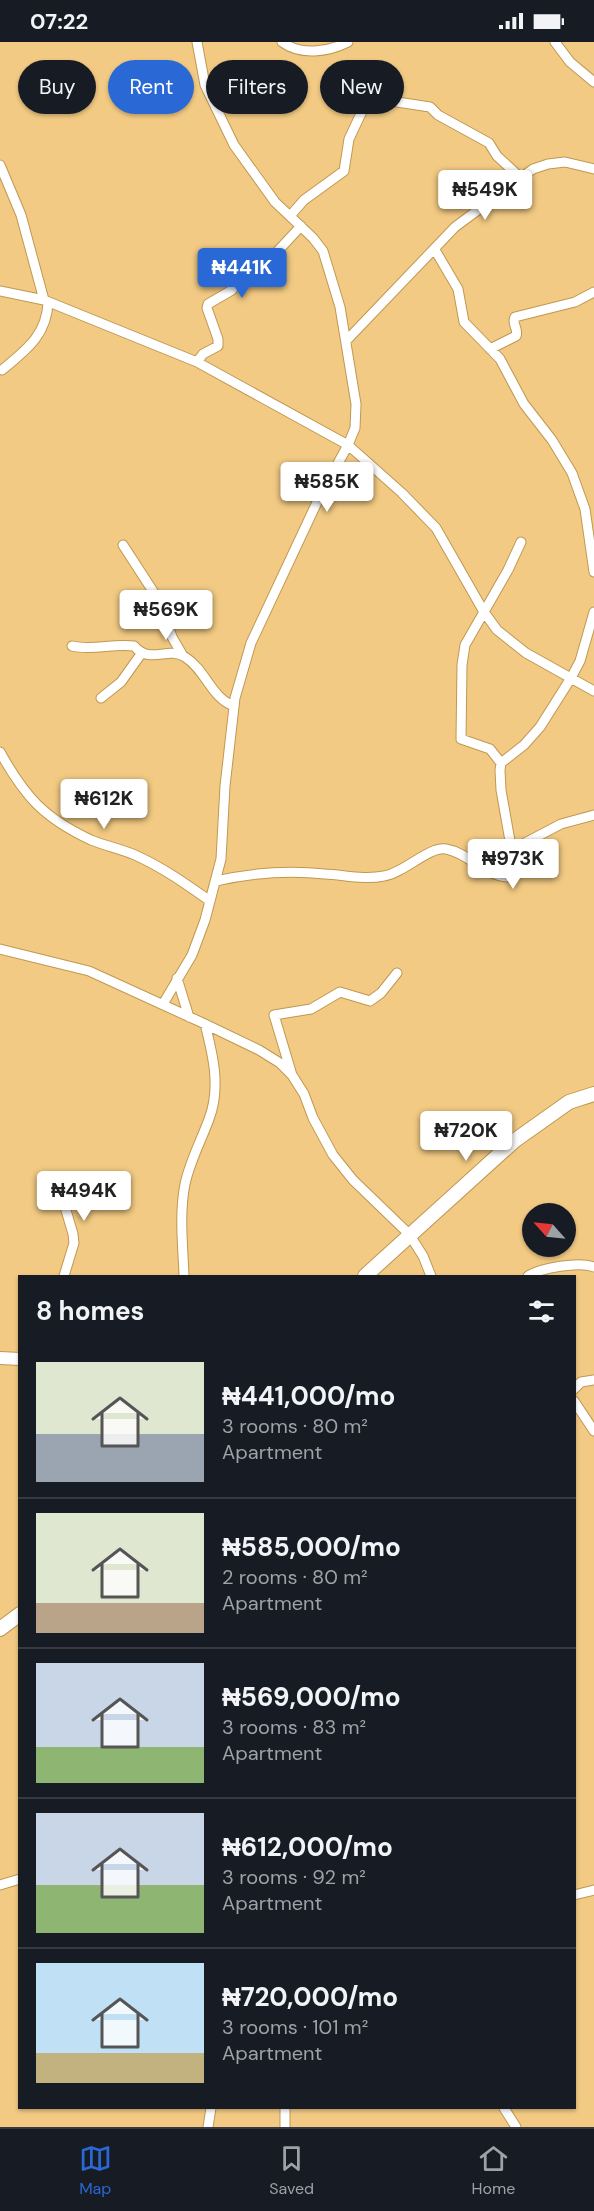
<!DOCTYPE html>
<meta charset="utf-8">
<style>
:root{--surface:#171b24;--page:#242831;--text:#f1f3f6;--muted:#9ea1a6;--line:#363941;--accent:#2a68d5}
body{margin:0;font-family:"DM Sans",sans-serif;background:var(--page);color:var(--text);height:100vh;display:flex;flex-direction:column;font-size:22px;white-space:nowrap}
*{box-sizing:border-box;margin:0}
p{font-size:20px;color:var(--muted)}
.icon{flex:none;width:33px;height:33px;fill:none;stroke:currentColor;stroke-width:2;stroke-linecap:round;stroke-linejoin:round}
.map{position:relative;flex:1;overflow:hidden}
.sheet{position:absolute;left:18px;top:1233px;width:558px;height:834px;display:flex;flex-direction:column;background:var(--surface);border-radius:0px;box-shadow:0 2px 4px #0004}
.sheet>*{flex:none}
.banner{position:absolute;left:18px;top:18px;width:558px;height:54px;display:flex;gap:12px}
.needle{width:39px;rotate:297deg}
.buttons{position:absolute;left:522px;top:1161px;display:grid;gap:12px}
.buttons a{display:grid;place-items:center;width:54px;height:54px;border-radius:50%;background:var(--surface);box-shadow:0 2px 4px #0004;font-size:30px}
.price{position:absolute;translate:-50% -51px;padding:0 14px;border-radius:6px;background:#fff;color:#222;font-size:20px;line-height:39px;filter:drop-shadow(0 2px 3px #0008)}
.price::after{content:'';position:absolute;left:50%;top:36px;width:18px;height:14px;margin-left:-9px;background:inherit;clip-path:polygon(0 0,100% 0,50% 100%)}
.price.current{background:var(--accent);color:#fff}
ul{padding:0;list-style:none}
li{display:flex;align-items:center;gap:18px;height:150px;padding:0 18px}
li+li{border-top:2px solid var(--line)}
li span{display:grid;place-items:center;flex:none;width:168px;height:120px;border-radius:0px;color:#555}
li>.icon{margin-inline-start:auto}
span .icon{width:72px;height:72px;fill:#fffc;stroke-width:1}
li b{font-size:26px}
h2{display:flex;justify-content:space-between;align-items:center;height:72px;padding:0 18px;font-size:26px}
.pill{padding:0 21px;border-radius:27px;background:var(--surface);box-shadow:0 2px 4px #0004;font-size:21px;line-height:54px}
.pill.current{background:var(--accent);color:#fff}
.status{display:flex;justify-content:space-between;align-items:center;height:42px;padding:0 30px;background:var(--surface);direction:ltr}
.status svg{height:16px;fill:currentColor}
.dock{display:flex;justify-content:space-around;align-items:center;height:84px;border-top:2px solid var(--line);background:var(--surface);font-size:16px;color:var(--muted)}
.dock a{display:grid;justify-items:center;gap:3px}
.dock .current{color:var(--accent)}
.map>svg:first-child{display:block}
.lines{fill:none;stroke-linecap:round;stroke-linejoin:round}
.minor-casing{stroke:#bf9852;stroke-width:11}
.tertiary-casing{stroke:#bf9852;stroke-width:14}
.secondary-casing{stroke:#bf9852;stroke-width:16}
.minor{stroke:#fff;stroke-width:9}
.tertiary{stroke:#fff;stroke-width:12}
.secondary{stroke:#fff;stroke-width:14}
</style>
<div class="status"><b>07:22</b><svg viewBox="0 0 49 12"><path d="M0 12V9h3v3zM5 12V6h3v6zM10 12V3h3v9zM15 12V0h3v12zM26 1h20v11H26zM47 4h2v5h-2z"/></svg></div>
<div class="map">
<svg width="594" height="2085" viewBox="0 0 594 2085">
<rect width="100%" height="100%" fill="#f2ca83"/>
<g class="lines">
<defs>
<path id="minor" d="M282,0C301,14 328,10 348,0
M555,0L570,20L594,40
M0,123L21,173L44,258
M290,174L304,158L344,129L349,97L365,63L371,56L430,65L438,73L489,101L497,114L521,136
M435,208L458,247L464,280L500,317L524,362L552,398L572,431L585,467L594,530
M0,249L44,258L197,320L348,403L402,451L436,486L484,570L497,588L526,611L594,649
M346,299L455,185L533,127L548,122L565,120L594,127
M490,307L516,294C519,287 511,281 515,275L575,260L594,250
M197,320L203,312L218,304V297L207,266L208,262L232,248L246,226L275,212L301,184
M2,328C26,308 47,293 48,260
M123,503L160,560L172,595L183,614
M72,604C93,609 113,601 134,604C151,623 167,604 185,615C206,628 211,656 234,664
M101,656L121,640L141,612
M0,710C25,755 44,776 91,798C106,804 121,807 135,813C162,825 186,842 210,859
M501,721L490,707L461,697L462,623L465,603L508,528L521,500
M511,807L519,804L561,782L594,773
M216,839C251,831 289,828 325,832C345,833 364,838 384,834C404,831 429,804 446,807C469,811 484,834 508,835L513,827V816L501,748L500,728L501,721L524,703L540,685L571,636L580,619L594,570
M0,907L89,929L205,982L259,1008L280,1021L292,1033L304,1052L313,1076L333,1113L353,1138L409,1192L423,1214L431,1234
M177,936L189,975
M163,962L192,913L205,878L221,817L225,744L235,656L251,601L319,456L348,403L355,386L356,362L340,265L323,209L313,196L275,160L234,103L205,43L197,0
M292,1033L274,973L311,967L340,950L370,959L381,951L397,931
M44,1140L63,1158L73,1192L74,1201L64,1234
M184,1234C183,1204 179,1173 185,1142C190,1119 201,1099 209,1077C221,1046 213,1013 205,982
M528,1234C541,1226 579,1219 594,1225
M574,1347L581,1340L594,1338
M574,1359L594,1389
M0,1843L20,1837
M574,1853L594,1848
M504,2066L516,2085
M208,2085L211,2066
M285,2085V2066"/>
<path id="tertiary" d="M0,1316L20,1317"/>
<path id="secondary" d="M365,1234L514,1099L569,1060L594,1052
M0,1587L20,1572"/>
</defs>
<use href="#minor" class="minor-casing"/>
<use href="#tertiary" class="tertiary-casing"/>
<use href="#secondary" class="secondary-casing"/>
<use href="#minor" class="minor"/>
<use href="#tertiary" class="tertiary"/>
<use href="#secondary" class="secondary"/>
</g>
</svg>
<div class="buttons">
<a><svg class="needle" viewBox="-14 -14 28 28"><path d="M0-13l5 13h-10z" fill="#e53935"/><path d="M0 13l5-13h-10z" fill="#9ea1a6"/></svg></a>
</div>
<b class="price" style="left:485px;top:179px">₦549K</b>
<b class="price current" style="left:242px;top:257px">₦441K</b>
<b class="price" style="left:327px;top:471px">₦585K</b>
<b class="price" style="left:166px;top:599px">₦569K</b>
<b class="price" style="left:104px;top:788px">₦612K</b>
<b class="price" style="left:513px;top:848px">₦973K</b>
<b class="price" style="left:466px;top:1120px">₦720K</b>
<b class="price" style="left:84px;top:1180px">₦494K</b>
<div class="banner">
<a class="pill">Buy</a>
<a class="pill current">Rent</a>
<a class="pill">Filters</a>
<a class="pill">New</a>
</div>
<section class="sheet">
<h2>8 homes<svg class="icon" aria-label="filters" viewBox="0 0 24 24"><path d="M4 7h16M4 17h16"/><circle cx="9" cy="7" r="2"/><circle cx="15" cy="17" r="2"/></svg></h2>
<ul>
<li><span style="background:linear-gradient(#dfe7d0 60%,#9aa5b1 0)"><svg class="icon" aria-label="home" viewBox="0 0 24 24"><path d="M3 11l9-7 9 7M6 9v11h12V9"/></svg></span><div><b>₦441,000/mo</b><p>3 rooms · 80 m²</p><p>Apartment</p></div></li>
<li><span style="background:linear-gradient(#dfe7d0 75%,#b9a48a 0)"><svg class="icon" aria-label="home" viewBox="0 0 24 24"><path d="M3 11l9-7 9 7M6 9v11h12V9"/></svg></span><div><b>₦585,000/mo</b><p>2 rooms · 80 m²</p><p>Apartment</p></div></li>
<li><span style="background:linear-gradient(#c9d6e8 70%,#8fb573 0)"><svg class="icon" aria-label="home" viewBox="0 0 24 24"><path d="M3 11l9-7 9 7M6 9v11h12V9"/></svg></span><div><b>₦569,000/mo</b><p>3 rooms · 83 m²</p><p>Apartment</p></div></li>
<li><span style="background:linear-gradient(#c9d6e8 60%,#8fb573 0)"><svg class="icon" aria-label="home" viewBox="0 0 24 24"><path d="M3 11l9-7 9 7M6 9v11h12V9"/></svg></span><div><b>₦612,000/mo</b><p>3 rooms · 92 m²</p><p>Apartment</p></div></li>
<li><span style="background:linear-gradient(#bfe0f5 75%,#c2b280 0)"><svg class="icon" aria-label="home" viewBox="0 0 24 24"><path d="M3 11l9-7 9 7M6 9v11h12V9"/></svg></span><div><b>₦720,000/mo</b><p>3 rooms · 101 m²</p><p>Apartment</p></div></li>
</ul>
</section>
</div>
<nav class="dock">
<a class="current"><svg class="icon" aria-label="map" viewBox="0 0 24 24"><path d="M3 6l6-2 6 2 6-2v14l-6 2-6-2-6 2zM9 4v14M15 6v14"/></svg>Map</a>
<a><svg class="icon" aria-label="saved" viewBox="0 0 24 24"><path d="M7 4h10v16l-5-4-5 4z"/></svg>Saved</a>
<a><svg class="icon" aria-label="home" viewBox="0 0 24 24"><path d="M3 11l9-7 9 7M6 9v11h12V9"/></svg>Home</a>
</nav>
